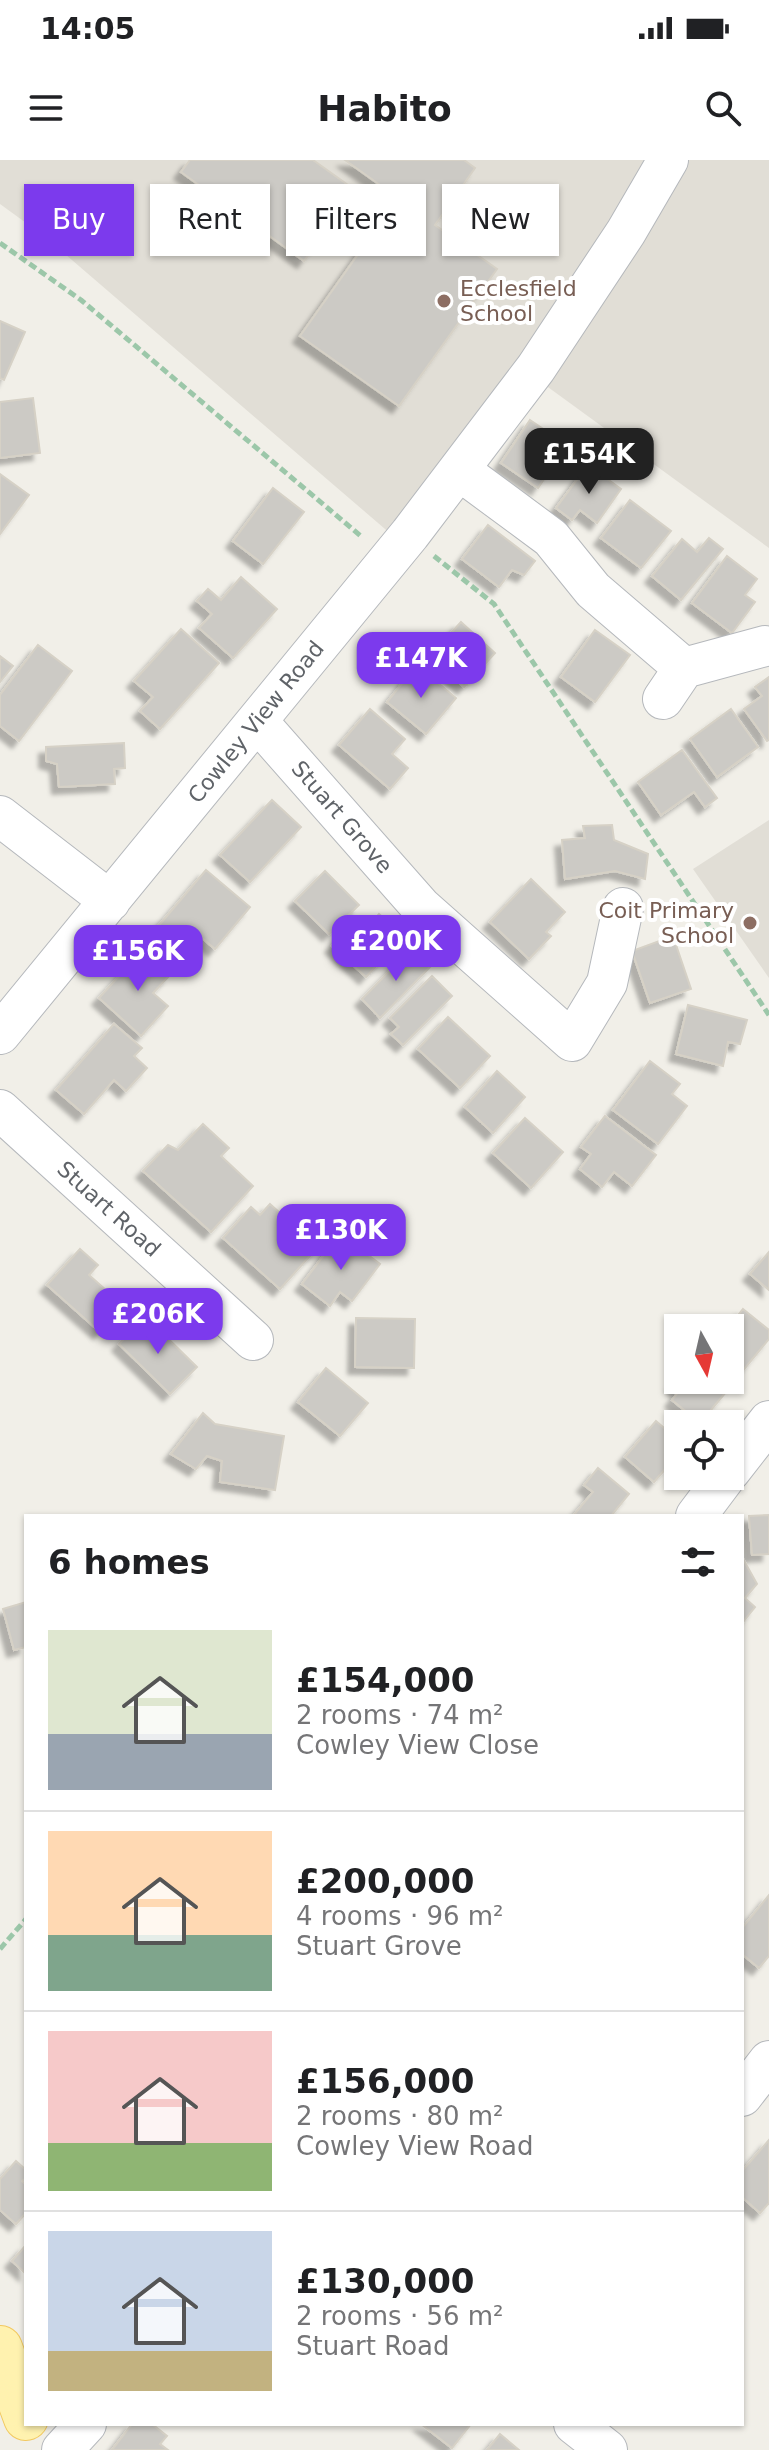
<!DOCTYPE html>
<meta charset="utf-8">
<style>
:root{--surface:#fff;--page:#f6f6f6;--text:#202124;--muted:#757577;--line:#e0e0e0;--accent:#7c3aed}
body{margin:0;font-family:"DejaVu Sans",sans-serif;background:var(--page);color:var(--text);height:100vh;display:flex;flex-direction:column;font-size:30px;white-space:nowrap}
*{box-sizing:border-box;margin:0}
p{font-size:26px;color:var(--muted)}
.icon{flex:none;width:44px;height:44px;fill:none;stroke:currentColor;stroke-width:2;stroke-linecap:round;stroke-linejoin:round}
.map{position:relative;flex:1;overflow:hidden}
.drawer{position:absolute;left:24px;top:1354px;width:720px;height:912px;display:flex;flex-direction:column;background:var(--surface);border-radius:0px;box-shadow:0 2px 6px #0004}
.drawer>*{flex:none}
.banner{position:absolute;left:24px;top:24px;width:722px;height:72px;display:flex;gap:16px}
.needle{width:52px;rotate:172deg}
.controls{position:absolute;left:664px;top:1154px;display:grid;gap:16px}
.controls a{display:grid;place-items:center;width:80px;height:80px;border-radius:0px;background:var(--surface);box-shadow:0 2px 6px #0004;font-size:40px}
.price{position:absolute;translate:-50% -68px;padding:0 18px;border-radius:16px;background:var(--accent);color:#fff;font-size:26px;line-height:52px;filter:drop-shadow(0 2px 4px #0008)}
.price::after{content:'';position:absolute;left:50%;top:48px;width:24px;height:18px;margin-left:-12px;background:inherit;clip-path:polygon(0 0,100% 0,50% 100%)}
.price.selected{background:#222;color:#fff}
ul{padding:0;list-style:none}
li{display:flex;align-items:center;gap:24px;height:200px;padding:0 24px}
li+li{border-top:2px solid var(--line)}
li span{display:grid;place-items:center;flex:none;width:224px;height:160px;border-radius:0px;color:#555}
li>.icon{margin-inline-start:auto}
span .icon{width:96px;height:96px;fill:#fffc;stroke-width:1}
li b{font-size:34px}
h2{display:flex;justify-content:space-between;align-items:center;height:96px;padding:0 24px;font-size:34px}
.pill{padding:0 28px;border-radius:0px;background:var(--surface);box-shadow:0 2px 6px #0004;font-size:28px;line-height:72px}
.pill.selected{background:var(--accent);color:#fff}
.status{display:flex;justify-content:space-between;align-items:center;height:56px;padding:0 40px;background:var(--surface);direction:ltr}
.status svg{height:22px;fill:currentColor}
header{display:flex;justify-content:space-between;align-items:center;height:104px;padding:0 24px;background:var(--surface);font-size:36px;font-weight:700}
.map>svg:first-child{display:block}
.education{fill:#e1ded6}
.building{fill:#cccac5;stroke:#d6d1c6;stroke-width:2;filter:url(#shadow)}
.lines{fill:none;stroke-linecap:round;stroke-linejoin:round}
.minor-casing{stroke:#b5b8bc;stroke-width:42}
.major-casing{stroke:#f2c960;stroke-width:46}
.path{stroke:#9cc7a9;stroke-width:5;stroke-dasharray:8 4;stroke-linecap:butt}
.minor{stroke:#fff;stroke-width:40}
.major{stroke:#fff2af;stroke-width:44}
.education-dot{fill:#8d6e63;stroke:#fff;stroke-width:3}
.labels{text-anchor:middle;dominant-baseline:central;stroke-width:8;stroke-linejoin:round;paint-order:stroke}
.education-label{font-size:22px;fill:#785e54;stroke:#fff;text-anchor:start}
.street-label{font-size:22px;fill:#5f6368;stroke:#fff}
</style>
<div class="status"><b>14:05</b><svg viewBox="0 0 49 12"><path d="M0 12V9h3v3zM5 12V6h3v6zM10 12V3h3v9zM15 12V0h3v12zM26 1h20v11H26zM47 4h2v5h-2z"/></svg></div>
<header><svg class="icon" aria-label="menu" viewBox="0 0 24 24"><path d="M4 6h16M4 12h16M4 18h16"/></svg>Habito<svg class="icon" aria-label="search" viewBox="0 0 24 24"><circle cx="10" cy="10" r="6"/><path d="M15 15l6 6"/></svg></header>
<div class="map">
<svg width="769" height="2290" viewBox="0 0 769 2290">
<defs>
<filter id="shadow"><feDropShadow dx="-7" dy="7" stdDeviation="2" flood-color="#0004"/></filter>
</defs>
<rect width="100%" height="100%" fill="#f1efe8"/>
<path class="education" d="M0,0H769V388L519,206L392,375L44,76L0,44Z
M769,660V818L693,709Z"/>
<path class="building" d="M190,0H313L355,30L304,101L181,12Z
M345,0H464L475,8L435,65L497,109L399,246L300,176L398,38Z
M0,161L25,172L4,220L0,218Z
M33,238L40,293L0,298V242Z
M530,260L567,285L538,328L501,303Z
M588,305L621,329L597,363L580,350L572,360L556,348Z
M0,314L29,335L0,374Z
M273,328L304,352L263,404L233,381Z
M630,340L671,371L641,408L601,378Z
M488,365L535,401L524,415L512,410L499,427L462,399Z
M709,378L723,389L681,440L652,416L682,379L697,392Z
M727,396L757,419L745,435L755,442L732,473L692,443Z
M241,417L277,449L233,498L199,468L212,454L197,441L208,429L221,440Z
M461,462L495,493L464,527L430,496Z
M181,469L219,503L160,569L140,551L153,537L134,521Z
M595,470L630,495L595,542L561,517Z
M38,485L72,511L19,581L0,566V535Z
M0,496L13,506L0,522Z
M417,505L456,538L426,574L387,542Z
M769,517V580L767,581L744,549L762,536L755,527Z
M370,549L405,579L392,594L408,608L390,629L339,585Z
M731,549L758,587L717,617L690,579Z
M124,583L125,608L114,609L115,624L59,627L57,604L46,601V587Z
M682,590L717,638L705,647L694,632L661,655L638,622Z
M272,640L301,667L250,722L220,695Z
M612,665L614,680L648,694L645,719L615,711L565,719L562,680L585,678L583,666Z
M206,710L250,747L215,789L202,778L180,803L149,777Z
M325,711L359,745L329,774L295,741Z
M531,719L565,752L546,772L551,776L529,799L490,762Z
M379,754L404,776L366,817L332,786L354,762L364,772Z
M673,776L691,829L650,843L632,791Z
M412,788L431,806L380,858L362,839Z
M143,790L170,815L153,833L168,846L141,876L99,838Z
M432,816L452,836L403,885L391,874L399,867L390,858Z
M688,845L747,860L740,884L728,882L723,906L676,894Z
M448,857L490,896L460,928L418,889Z
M114,864L142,888L134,896L147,908L126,931L114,920L84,954L56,930Z
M650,901L680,924L672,934L687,946L658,984L613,950Z
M497,911L525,937L493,973L465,947Z
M605,956L656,995L632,1026L614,1012L602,1027L580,1009L591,994L581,987Z
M525,958L563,992L531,1028L493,993Z
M203,964L229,988L221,996L253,1026L211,1072L143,1011L168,985L178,990Z
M270,1044L318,1087L280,1129L223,1078L251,1047L260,1055Z
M340,1074L380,1104L352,1141L340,1132L330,1146L302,1124Z
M80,1089L98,1105L89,1115L124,1146L100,1172L47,1125Z
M769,1092V1130L750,1114Z
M743,1149L769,1170V1179L731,1225L725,1220H730V1168H728Z
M146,1157L197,1207L170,1234L119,1184Z
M356,1158L415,1159L414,1208L355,1207Z
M326,1208L368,1243L340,1276L298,1242Z
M678,1219L712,1220L726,1232L700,1263L672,1240L679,1231L673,1225Z
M203,1253L215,1264L284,1276L275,1330L220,1322L222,1301L207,1296L196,1309L171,1294Z
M656,1261L677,1279L665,1293L673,1300L654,1322L625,1297Z
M598,1308L629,1334L611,1356H573L593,1332L584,1325Z
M769,1355V1394L752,1395L749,1356Z
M742,1397L757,1424L745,1438L755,1447L743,1462Z
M26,1442V1487L14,1490L3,1449Z
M769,1735V1796L759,1808L742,1794V1768Z
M769,1980V2043L760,2053L742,2037V2011Z
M16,2001L26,2010V2018L22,2021L26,2025V2053L16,2064L0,2050V2019Z
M26,2085V2114L12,2101Z
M132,2264H152L167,2276L160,2284L168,2290H112Z
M421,2264H471L452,2288Z
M500,2274L519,2290H487Z"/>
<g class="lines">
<defs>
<path id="minor" d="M459,310L551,378L593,430L684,508L663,539
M684,508L765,486
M257,561L421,747L572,881L607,823L623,748
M0,656L110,741
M0,874L410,374L536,208L626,72L668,0
M0,950L253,1180
M730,1311L769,1261
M696,1356L726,1316
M742,1936L769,1901
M574,2264L607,2290
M62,2290L86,2264"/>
<path id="major" d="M0,2188L26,2258"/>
</defs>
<use href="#minor" class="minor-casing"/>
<use href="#major" class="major-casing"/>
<path class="path" d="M0,83L81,140L362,377
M434,396L494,444L769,855
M0,1789L26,1759"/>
<use href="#minor" class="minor"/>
<use href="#major" class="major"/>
</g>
<g class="education-dot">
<circle cx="444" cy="141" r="8"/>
<circle cx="750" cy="763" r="8"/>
</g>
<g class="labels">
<g class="education-label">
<text x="460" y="128">Ecclesfield<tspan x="460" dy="25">School</tspan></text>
<text x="734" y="750" text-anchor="end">Coit Primary<tspan x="734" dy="25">School</tspan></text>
</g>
<g class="street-label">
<text transform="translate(256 562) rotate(-51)">Cowley View Road</text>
<text transform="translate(342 657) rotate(49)">Stuart Grove</text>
<text transform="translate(109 1049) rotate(42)">Stuart Road</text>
</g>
</g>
</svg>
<div class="controls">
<a><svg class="needle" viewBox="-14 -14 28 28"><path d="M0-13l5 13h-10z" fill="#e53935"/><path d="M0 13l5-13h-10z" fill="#757577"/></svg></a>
<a><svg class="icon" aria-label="locate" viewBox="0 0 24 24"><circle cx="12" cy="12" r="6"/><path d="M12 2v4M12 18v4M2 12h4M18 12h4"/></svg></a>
</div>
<b class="price selected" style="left:589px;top:336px">£154K</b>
<b class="price" style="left:421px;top:540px">£147K</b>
<b class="price" style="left:396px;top:823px">£200K</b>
<b class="price" style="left:138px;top:833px">£156K</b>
<b class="price" style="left:341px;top:1112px">£130K</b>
<b class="price" style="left:158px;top:1196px">£206K</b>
<div class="banner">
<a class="pill selected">Buy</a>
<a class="pill">Rent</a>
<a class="pill">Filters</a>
<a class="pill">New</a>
</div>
<section class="drawer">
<h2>6 homes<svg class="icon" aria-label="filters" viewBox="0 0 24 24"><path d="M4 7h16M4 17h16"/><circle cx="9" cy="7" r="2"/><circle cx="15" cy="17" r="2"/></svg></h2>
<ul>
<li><span style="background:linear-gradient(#dfe7d0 65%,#9aa5b1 0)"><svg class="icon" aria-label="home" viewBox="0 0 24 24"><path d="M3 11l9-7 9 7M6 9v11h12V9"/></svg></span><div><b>£154,000</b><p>2 rooms · 74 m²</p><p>Cowley View Close</p></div></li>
<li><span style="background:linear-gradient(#ffd9b3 65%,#7fa58c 0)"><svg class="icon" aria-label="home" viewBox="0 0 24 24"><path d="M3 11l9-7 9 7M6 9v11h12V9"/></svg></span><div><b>£200,000</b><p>4 rooms · 96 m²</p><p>Stuart Grove</p></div></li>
<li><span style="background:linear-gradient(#f6c9c9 70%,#8fb573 0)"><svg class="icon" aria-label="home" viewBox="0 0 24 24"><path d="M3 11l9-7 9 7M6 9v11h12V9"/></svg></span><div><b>£156,000</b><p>2 rooms · 80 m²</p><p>Cowley View Road</p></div></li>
<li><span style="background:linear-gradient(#c9d6e8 75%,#c2b280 0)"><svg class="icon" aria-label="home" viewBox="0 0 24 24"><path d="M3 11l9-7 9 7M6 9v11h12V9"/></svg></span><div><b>£130,000</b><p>2 rooms · 56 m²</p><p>Stuart Road</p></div></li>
</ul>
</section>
</div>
